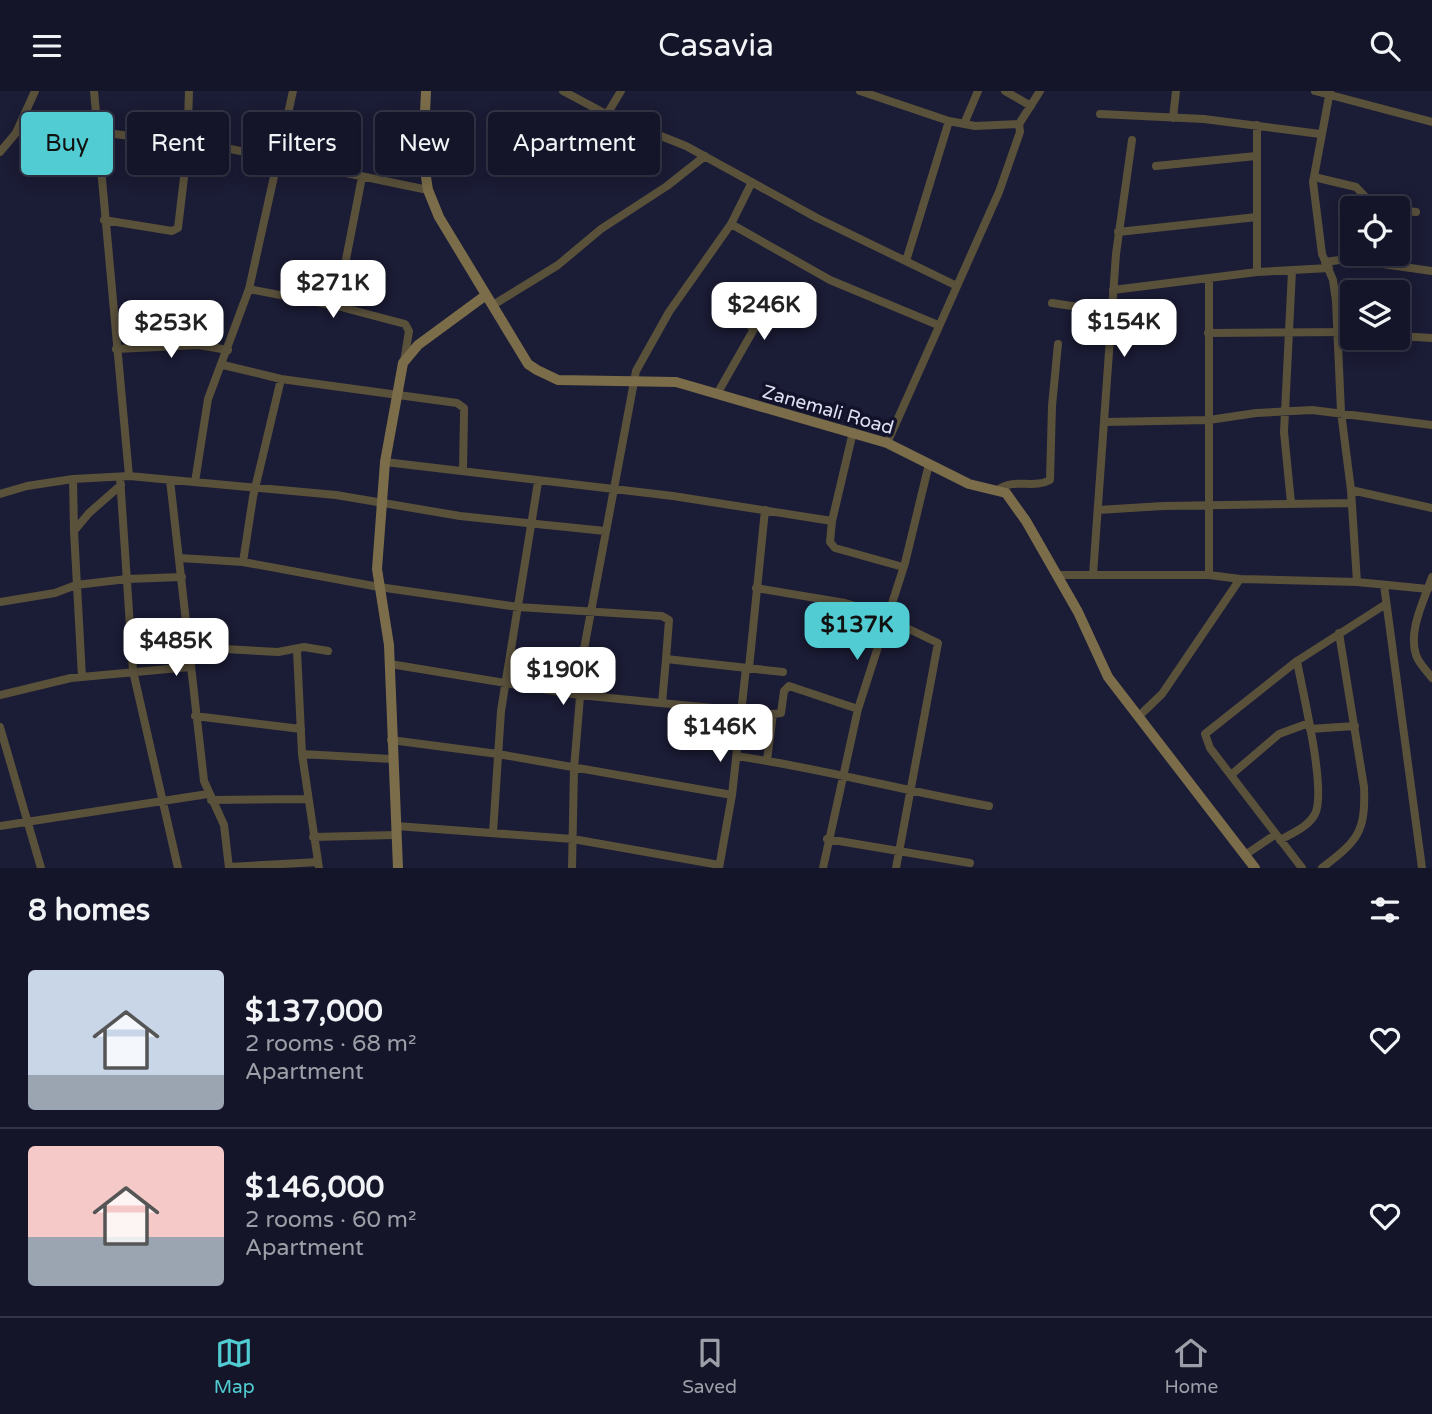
<!DOCTYPE html>
<meta charset="utf-8">
<style>
:root{--surface:#141528;--page:#212234;--text:#f1f3f6;--muted:#9d9fa8;--line:#333445;--accent:#51ccd2}
body{margin:0;font-family:"Varela Round",sans-serif;background:var(--page);color:var(--text);height:100vh;display:flex;flex-direction:column;font-size:26px;white-space:nowrap}
*{box-sizing:border-box;margin:0}
p{font-size:23px;color:var(--muted)}
.icon{flex:none;width:38px;height:38px;fill:none;stroke:currentColor;stroke-width:2;stroke-linecap:round;stroke-linejoin:round}
.map{position:relative;height:777px;overflow:hidden}
.panel{display:flex;flex-direction:column;background:var(--surface);flex:1}
.panel>*{flex:none}
.banner{position:absolute;left:21px;top:21px;width:700px;height:63px;display:flex;gap:14px}
.buttons{position:absolute;left:1340px;top:105px;display:grid;gap:14px}
.buttons a{display:grid;place-items:center;width:70px;height:70px;border-radius:7px;background:var(--surface);box-shadow:0 4px 18px #0003,0 0 0 2px var(--line);font-size:35px}
.price{position:absolute;translate:-50% -60px;padding:0 16px;border-radius:14px;background:#fff;color:#222;font-size:23px;line-height:46px;filter:drop-shadow(0 2px 4px #0008)}
.price::after{content:'';position:absolute;left:50%;top:42px;width:21px;height:16px;margin-left:-10px;background:inherit;clip-path:polygon(0 0,100% 0,50% 100%)}
.price.selected{background:var(--accent);color:#111}
ul{padding:0;list-style:none}
li{display:flex;align-items:center;gap:21px;height:175px;padding:0 28px}
li+li{border-top:2px solid var(--line)}
li span{display:grid;place-items:center;flex:none;width:196px;height:140px;border-radius:7px;color:#555}
li>.icon{margin-inline-start:auto}
span .icon{width:84px;height:84px;fill:#fffc;stroke-width:1}
li b{font-size:30px}
h2{display:flex;justify-content:space-between;align-items:center;height:84px;padding:0 28px;font-size:30px}
.tag{padding:0 24px;border-radius:7px;background:var(--surface);box-shadow:0 4px 18px #0003,0 0 0 2px var(--line);font-size:24px;line-height:63px}
.tag.selected{background:var(--accent);color:#111}
header{display:flex;justify-content:space-between;align-items:center;height:91px;padding:0 28px;background:var(--surface);font-size:32px;font-weight:600}
.tab-bar{display:flex;justify-content:space-around;align-items:center;height:98px;border-top:2px solid var(--line);background:var(--surface);font-size:19px;color:var(--muted)}
.tab-bar a{display:grid;justify-items:center;gap:4px}
.tab-bar .selected{color:var(--accent)}
.map>svg:first-child{display:block}
.lines{fill:none;stroke-linecap:round;stroke-linejoin:round}
.street{stroke:#5a513b;stroke-width:8}
.secondary{stroke:#7b6d49;stroke-width:10}
.labels{text-anchor:middle;dominant-baseline:central;stroke-width:7;stroke-linejoin:round;paint-order:stroke}
.street-label{font-size:19px;fill:#dee0f2;stroke:#12122b}
</style>
<header><svg class="icon" aria-label="menu" viewBox="0 0 24 24"><path d="M4 6h16M4 12h16M4 18h16"/></svg>Casavia<svg class="icon" aria-label="search" viewBox="0 0 24 24"><circle cx="10" cy="10" r="6"/><path d="M15 15l6 6"/></svg></header>
<div class="map">
<svg width="1432" height="777" viewBox="0 0 1432 777">
<rect width="100%" height="100%" fill="#1b1c35"/>
<g class="lines">
<path class="street" d="M94,0L129,385
M563,0L608,24L686,55L817,127L957,195
M860,0L949,30L975,35L1019,33
M1005,0L1031,15
M1315,0L1432,31
M1330,0L1313,91L1322,163L1333,189L1336,210L1341,321L1351,399L1357,491
M1100,23L1204,28L1320,43
M1173,27L1176,0
M964,33L978,0
M98,41L221,56L428,99
M0,61L16,42L35,0
M580,68L621,0
M1156,75L1256,65
M1314,86L1356,96L1375,116L1387,117
M1398,119L1416,121
M104,129L172,140L178,137L187,61L189,0
M731,133L830,189L938,234
M1118,141L1257,126
M906,170L949,30
M1325,171L1347,168L1432,180
M1257,181V34
M249,198L337,215L405,233L409,240L404,271
M1113,199L1257,181L1329,177
M1052,212L1112,221
M493,214L558,174L601,138L667,95L705,65
M337,215L362,86
M1208,242L1353,241
M1398,245L1432,247
M116,258L198,254L228,259
M223,274L281,288L457,312L464,317V323L463,380
M717,303L754,238L723,213
M1105,331L1209,329L1256,322L1312,319L1432,334
M887,352L999,101L1020,41L1019,33L1040,0
M385,371L673,405L832,430L853,341
M120,386L133,580L178,777
M73,388L74,440
M170,389L204,690L224,734L229,777
M195,391L208,308L249,198L293,0
M999,398C1015,387 1034,398 1050,389L1052,315L1058,253
M1351,399L1432,417
M0,403L27,395L73,388L129,385L336,404L460,425L605,440
M1291,412L1284,341L1292,180
M1098,419L1163,415L1351,412
M832,430L830,451L835,457L903,476
M180,467L243,471L379,496L518,516L662,525L669,529L666,568L783,581
M243,471L253,406L281,288
M1057,484H1209L1240,488
M1093,484L1116,163L1132,49
M1209,484V190
M1432,486C1424,510 1408,539 1416,564C1419,573 1427,580 1432,587
M1384,494L1422,777
M756,497L845,512L886,524
M0,511L55,502L76,494L127,488L182,486
M886,527L938,552L896,777
M189,556L278,561L304,556L328,560
M297,560L302,663L319,777
M390,573L579,604L773,623L781,622L784,600L789,595L858,618
M749,577L765,419
M82,586L74,440L89,422L121,394
M0,604L71,587L190,576
M662,612L666,568
M195,625L301,638
M1139,625L1162,603L1240,488L1357,491L1428,498
M0,636L41,777
M1310,638L1355,635
M391,649L498,663L732,704
M302,663L391,668
M736,665C821,677 904,700 989,715
M767,669L773,623
M1231,684L1279,643L1309,632
M211,709L307,708
M0,735L208,703
M396,735L573,748L719,774
M493,742L501,620L538,391
M313,746L396,744
M827,748L970,772
M1280,749C1293,742 1308,736 1315,723C1327,699 1302,599 1297,570
M1245,764L1276,743
M229,776L318,771
M572,777L574,678L584,558L636,280L669,221L731,133L752,91
M719,777L732,704L746,577
M823,777L858,618L905,472L929,373
M1302,777L1210,657L1205,643L1297,570L1386,513
M1322,777C1357,750 1366,742 1364,696L1339,542"/>
<path class="secondary" d="M426,0L423,66L428,99L439,126L528,273L537,279L558,289L676,291L887,352L969,393L1006,402L1026,430L1078,521L1108,586L1255,777
M398,777L389,554L377,478L385,371L403,272L418,254L486,204"/>
</g>
<g class="labels">
<g class="street-label">
<text transform="translate(828 319) rotate(16)">Zanemali Road</text>
</g>
</g>
</svg>
<div class="buttons">
<a><svg class="icon" aria-label="locate" viewBox="0 0 24 24"><circle cx="12" cy="12" r="6"/><path d="M12 2v4M12 18v4M2 12h4M18 12h4"/></svg></a>
<a><svg class="icon" aria-label="layers" viewBox="0 0 24 24"><path d="M12 4l9 5-9 5-9-5zM3 14l9 5 9-5"/></svg></a>
</div>
<b class="price" style="left:333px;top:229px">$271K</b>
<b class="price" style="left:764px;top:251px">$246K</b>
<b class="price" style="left:1124px;top:268px">$154K</b>
<b class="price" style="left:171px;top:269px">$253K</b>
<b class="price selected" style="left:857px;top:571px">$137K</b>
<b class="price" style="left:176px;top:587px">$485K</b>
<b class="price" style="left:563px;top:616px">$190K</b>
<b class="price" style="left:720px;top:673px">$146K</b>
<div class="banner">
<a class="tag selected">Buy</a>
<a class="tag">Rent</a>
<a class="tag">Filters</a>
<a class="tag">New</a>
<a class="tag">Apartment</a>
</div>
</div>
<section class="panel">
<h2>8 homes<svg class="icon" aria-label="filters" viewBox="0 0 24 24"><path d="M4 7h16M4 17h16"/><circle cx="9" cy="7" r="2"/><circle cx="15" cy="17" r="2"/></svg></h2>
<ul>
<li><span style="background:linear-gradient(#c9d6e8 75%,#9aa5b1 0)"><svg class="icon" aria-label="home" viewBox="0 0 24 24"><path d="M3 11l9-7 9 7M6 9v11h12V9"/></svg></span><div><b>$137,000</b><p>2 rooms · 68 m²</p><p>Apartment</p></div><svg class="icon" aria-label="heart" viewBox="0 0 24 24"><path d="M12 20l-8-8c-3-5 5-10 8-4 3-6 11-1 8 4z"/></svg></li>
<li><span style="background:linear-gradient(#f6c9c9 65%,#9aa5b1 0)"><svg class="icon" aria-label="home" viewBox="0 0 24 24"><path d="M3 11l9-7 9 7M6 9v11h12V9"/></svg></span><div><b>$146,000</b><p>2 rooms · 60 m²</p><p>Apartment</p></div><svg class="icon" aria-label="heart" viewBox="0 0 24 24"><path d="M12 20l-8-8c-3-5 5-10 8-4 3-6 11-1 8 4z"/></svg></li>
</ul>
</section>
<nav class="tab-bar">
<a class="selected"><svg class="icon" aria-label="map" viewBox="0 0 24 24"><path d="M3 6l6-2 6 2 6-2v14l-6 2-6-2-6 2zM9 4v14M15 6v14"/></svg>Map</a>
<a><svg class="icon" aria-label="saved" viewBox="0 0 24 24"><path d="M7 4h10v16l-5-4-5 4z"/></svg>Saved</a>
<a><svg class="icon" aria-label="home" viewBox="0 0 24 24"><path d="M3 11l9-7 9 7M6 9v11h12V9"/></svg>Home</a>
</nav>
